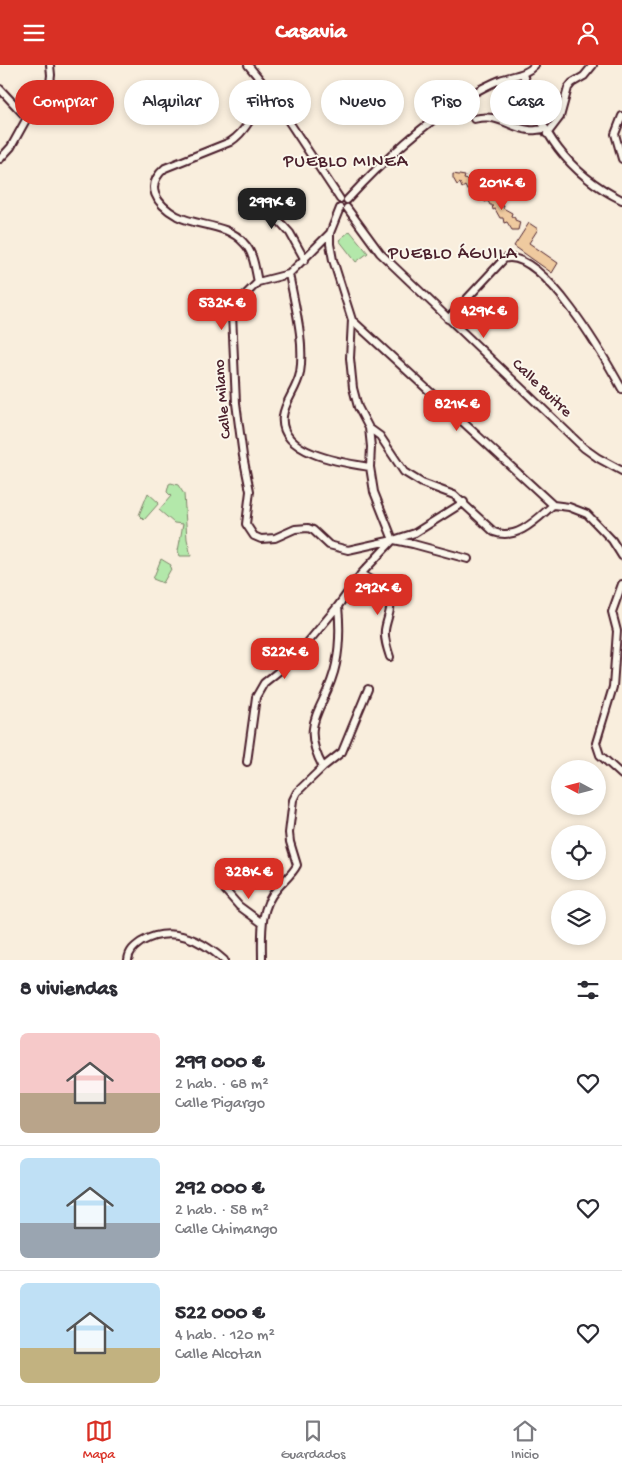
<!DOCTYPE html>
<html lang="es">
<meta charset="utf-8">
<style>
:root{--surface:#fff;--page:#f2f2f3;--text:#2b2b33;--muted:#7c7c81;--line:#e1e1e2;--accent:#d93025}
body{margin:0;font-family:"Gochi Hand",sans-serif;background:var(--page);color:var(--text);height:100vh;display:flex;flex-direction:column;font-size:19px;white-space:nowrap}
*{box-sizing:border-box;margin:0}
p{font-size:16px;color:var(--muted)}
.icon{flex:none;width:28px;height:28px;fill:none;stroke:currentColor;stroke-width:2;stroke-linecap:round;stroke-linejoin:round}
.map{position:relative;height:895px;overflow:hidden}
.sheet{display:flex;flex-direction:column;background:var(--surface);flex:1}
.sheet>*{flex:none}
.banner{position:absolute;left:15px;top:15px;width:592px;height:45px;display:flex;gap:10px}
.needle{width:32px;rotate:277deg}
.controls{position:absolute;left:551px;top:695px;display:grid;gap:10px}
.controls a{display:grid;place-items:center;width:55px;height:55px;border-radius:50%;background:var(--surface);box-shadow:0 2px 8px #0003;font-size:25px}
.price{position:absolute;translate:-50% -42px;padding:0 11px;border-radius:10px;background:var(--accent);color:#fff;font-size:16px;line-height:32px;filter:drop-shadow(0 1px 2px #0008)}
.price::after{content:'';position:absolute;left:50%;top:30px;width:15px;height:11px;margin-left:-8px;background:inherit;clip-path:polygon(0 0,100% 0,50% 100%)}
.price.active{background:#222;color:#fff}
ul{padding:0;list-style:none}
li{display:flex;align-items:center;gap:15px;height:125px;padding:0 20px}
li+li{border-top:1px solid var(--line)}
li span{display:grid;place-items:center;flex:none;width:140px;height:100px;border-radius:8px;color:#555}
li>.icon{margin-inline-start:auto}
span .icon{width:60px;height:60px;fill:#fffc;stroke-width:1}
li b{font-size:21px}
h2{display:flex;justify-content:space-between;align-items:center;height:60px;padding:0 20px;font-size:21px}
.chip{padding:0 18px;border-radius:22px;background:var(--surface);box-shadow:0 2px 8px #0003;font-size:18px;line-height:45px}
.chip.active{background:var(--accent);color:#fff}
header{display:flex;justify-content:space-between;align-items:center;height:65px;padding:0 20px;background:var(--accent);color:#fff;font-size:22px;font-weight:700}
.tabs{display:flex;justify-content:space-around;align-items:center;height:70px;border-top:1px solid var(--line);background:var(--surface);font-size:14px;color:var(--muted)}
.tabs a{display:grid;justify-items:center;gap:2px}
.tabs .active{color:var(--accent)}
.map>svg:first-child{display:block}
.green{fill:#b3e8aa;stroke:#7e846a}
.building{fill:#efca9f;stroke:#4a1f2b}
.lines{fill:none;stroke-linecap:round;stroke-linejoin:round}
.minor-casing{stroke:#4a1f2b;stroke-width:10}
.minor{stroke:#fbf7ec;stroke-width:6}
.labels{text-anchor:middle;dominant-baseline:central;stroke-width:4;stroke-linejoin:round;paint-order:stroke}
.street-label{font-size:16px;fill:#4a1f2b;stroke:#fbf7ec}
.neighbourhood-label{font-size:18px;letter-spacing:1px;fill:#4a1f2b;stroke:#fbf7ec}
</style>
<header><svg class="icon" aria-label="menu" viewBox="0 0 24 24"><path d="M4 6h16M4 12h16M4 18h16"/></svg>Casavia<svg class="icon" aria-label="person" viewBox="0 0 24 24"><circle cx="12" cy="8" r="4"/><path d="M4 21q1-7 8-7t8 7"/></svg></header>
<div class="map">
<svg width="622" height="895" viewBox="0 0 622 895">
<rect width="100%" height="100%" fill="#f9eedd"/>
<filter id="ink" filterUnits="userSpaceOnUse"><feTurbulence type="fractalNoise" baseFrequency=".02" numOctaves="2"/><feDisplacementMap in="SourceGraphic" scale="10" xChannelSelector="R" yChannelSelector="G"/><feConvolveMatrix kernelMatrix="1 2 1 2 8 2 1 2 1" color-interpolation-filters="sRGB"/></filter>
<g filter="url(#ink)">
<path class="green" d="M350,166L368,188L356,197L339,175Z
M171,418L178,420L184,429L187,474L191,491H180L178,486L183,459L174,458L159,445L171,431L167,427L169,419Z
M148,428L159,438L144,455L139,450Z
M161,494L171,500L170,503L171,504L163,518L153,514Z"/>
<path class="building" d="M453,109L465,111L464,114L469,115L468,117L474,118L475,124L483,125L482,130L477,133L469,124L467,125L465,121L462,123L460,118L457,120L453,113Z
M493,125L491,130L496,132L495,134L500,136L499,139L504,140L503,143L512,148L511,151L515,153V155L520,157L518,165H512L507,157L504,158L503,153H500L495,144L493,145L492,140H490L488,136L485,137L483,131Z
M529,158L538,164L529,178L558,198L552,208L514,181Z"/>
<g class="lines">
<defs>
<path id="minor" d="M248,0L266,22L340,134
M523,9C540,67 567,108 622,135
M266,22C257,41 249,65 230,77L165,103C144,121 156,139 177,151C198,162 227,158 244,178C254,188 255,204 258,217L235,240L232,249L236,338L243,391L250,426L246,459L254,471L261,474L275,473L295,464L308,463L313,465L329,480L348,485L393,475L415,468L464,437
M0,24L27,53
M622,51L615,69L622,94
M474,54C500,48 507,62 529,65C534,66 539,64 545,64
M547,69L560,52L568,23L572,18L584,11L593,0
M0,94L11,82L27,53L49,27L51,10L50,0
M241,133L280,157L290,168L305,195
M347,135C382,97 419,62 463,34C475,27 487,20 500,15C513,10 525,11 535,0
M347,143L380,188L584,383L598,393L622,406
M289,209C295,241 305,277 300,308C297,324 285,336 283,351C278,389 344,398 370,402
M258,217L289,209L330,168
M448,254L504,194C542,182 606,295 622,324
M352,255L553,440L569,442L587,449L612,475L622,491
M369,363L380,371L404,407L422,418L454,430L494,467C517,476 537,454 553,440
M394,475L413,479L468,494
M361,509C369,514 379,518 384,524C397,538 387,550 385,565C384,574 387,583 390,592
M622,519L612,547L617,566L613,622L596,678L600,690L622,710
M247,697L256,632L264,618L294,594L338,541
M323,702L342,687L368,624
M225,825L239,841L262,858
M128,895C129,886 134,882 141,877C172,859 201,875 224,895
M262,895C262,871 259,843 277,824C284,815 292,810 297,800L290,777L289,768L293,735L297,727L323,702C297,655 327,644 336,599C340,579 340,561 338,541L361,509L393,475L374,427L370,402L371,382L369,363L358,342L353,323L350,293L352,255L333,195L330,179V168L340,143"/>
</defs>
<use href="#minor" class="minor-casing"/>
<use href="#minor" class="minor"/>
</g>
</g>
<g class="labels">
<g class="street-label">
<text transform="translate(541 324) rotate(44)">Calle Buitre</text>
<text transform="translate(224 334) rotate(-95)">Calle Milano</text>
</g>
<g class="neighbourhood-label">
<text x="346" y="97">PUEBLO MINEA</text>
<text x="453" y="189">PUEBLO ÁGUILA</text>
</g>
</g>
</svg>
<div class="controls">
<a><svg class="needle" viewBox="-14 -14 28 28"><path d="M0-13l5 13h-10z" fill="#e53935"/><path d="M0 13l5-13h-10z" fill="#7c7c81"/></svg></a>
<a><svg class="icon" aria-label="locate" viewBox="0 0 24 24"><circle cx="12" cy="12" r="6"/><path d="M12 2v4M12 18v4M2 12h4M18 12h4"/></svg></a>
<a><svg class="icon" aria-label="layers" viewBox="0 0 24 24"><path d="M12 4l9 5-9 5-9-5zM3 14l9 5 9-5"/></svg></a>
</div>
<b class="price" style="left:502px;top:146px">201K €</b>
<b class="price active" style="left:272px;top:165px">299K €</b>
<b class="price" style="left:222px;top:266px">532K €</b>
<b class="price" style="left:484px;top:274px">429K €</b>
<b class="price" style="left:457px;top:367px">821K €</b>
<b class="price" style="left:378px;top:551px">292K €</b>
<b class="price" style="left:285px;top:615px">522K €</b>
<b class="price" style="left:249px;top:835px">328K €</b>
<div class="banner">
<a class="chip active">Comprar</a>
<a class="chip">Alquilar</a>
<a class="chip">Filtros</a>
<a class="chip">Nuevo</a>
<a class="chip">Piso</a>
<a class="chip">Casa</a>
</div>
</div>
<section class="sheet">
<h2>8 viviendas<svg class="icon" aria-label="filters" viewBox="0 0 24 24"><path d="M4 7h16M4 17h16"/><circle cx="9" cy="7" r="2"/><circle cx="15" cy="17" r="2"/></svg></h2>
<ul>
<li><span style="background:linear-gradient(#f6c9c9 60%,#b9a48a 0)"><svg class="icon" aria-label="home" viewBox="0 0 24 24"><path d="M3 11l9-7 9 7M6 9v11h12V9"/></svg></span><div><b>299 000 €</b><p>2 hab. · 68 m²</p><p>Calle Pigargo</p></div><svg class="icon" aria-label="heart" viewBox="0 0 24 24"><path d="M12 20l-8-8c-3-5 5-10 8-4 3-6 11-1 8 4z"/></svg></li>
<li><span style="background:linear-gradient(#bfe0f5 65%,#9aa5b1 0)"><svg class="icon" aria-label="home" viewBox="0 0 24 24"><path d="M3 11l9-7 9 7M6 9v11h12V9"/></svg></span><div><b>292 000 €</b><p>2 hab. · 58 m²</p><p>Calle Chimango</p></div><svg class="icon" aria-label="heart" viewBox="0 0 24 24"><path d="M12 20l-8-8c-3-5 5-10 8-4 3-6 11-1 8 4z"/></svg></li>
<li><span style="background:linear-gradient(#bfe0f5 65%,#c2b280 0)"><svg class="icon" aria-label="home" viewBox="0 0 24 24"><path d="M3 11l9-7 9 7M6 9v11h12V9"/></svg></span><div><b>522 000 €</b><p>4 hab. · 120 m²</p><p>Calle Alcotan</p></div><svg class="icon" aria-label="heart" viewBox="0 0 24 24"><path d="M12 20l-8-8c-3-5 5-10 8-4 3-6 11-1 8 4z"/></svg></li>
</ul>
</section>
<nav class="tabs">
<a class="active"><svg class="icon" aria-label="map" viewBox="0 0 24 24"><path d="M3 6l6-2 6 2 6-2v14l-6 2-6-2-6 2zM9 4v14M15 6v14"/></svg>Mapa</a>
<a><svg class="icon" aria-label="saved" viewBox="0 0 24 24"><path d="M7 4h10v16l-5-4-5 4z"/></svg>Guardados</a>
<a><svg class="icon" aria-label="home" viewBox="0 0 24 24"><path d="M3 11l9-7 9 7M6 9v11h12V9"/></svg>Inicio</a>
</nav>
